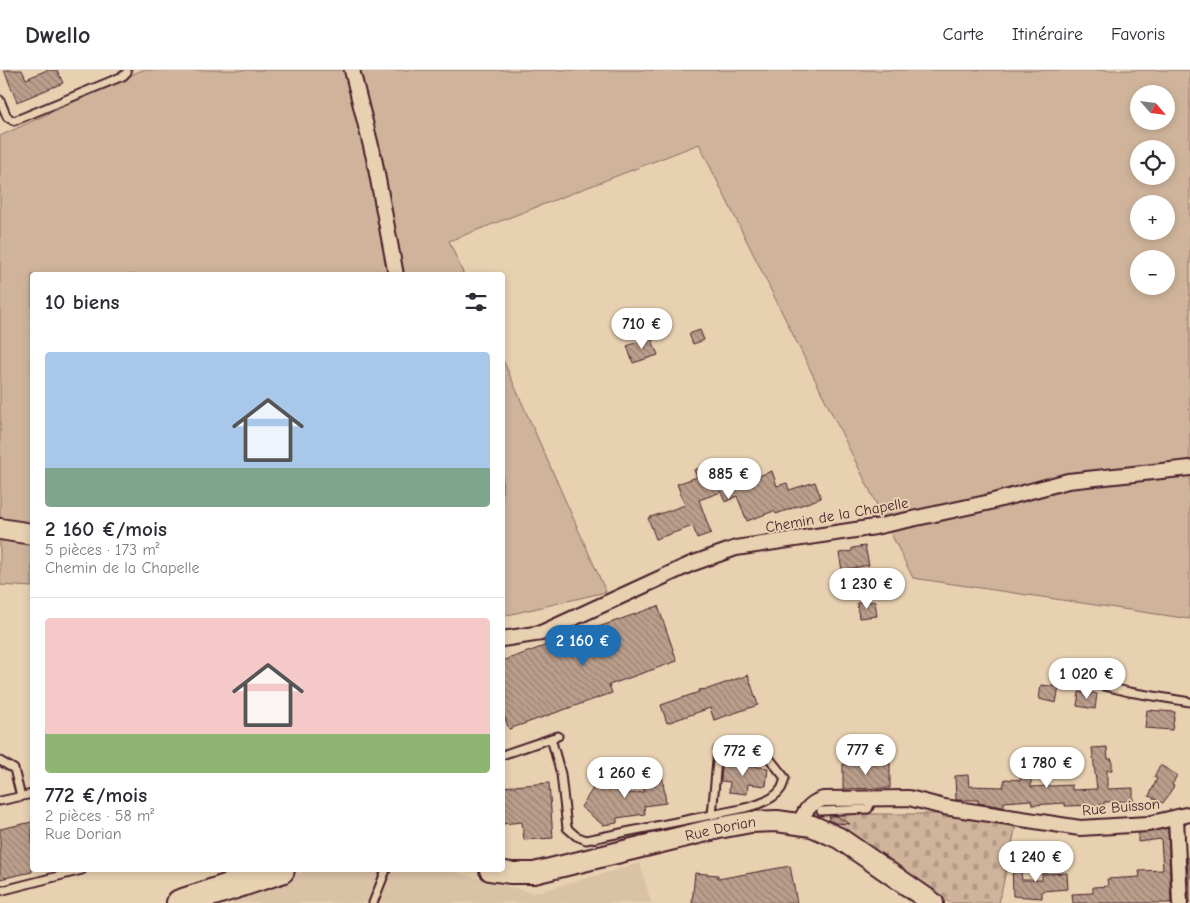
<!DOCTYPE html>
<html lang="fr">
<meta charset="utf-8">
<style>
:root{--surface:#fff;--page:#f7f7f7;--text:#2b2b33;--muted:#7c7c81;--line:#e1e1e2;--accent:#1f6fb2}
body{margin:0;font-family:"Comic Neue",sans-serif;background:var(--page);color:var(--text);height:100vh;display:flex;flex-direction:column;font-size:19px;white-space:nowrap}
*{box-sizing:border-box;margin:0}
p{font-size:16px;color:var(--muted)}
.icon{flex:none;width:28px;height:28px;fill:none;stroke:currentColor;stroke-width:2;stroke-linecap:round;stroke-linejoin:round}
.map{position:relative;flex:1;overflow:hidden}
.side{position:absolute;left:30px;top:202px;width:475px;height:600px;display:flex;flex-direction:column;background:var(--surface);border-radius:5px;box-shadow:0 2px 8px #0003}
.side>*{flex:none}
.needle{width:32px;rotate:118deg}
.tools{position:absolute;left:1130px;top:15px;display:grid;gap:10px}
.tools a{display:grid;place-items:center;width:45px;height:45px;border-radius:50%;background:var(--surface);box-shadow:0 2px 8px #0003;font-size:25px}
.price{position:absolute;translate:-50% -42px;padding:0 11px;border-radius:18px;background:#fff;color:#222;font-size:16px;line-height:32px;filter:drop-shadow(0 1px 2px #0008)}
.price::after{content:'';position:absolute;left:50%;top:30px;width:15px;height:11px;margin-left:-8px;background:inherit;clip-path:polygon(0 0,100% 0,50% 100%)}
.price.current{background:var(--accent);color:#fff}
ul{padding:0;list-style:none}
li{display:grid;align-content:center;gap:10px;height:265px;padding:0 15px}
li+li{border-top:1px solid var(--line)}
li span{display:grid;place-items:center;height:155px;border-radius:5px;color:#555}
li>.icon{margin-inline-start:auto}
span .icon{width:90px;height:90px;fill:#fffc;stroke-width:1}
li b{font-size:21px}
h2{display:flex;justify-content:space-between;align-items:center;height:60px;padding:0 15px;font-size:21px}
header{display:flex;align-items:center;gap:30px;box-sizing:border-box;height:70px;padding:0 25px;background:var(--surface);border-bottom:1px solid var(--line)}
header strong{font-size:24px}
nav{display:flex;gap:28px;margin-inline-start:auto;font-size:18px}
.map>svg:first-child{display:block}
.built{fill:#dac2a6}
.grass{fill:#cfb49b;stroke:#8c6a63;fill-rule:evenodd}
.cemetery{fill:url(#cemetery-stones);stroke:#8c6a63}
.building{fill:url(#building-back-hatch);stroke:#4a1f2b}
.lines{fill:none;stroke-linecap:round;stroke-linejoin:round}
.lane-casing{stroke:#4a1f2b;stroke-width:11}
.street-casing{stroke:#4a1f2b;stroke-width:18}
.secondary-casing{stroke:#4a1f2b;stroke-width:24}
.highway-casing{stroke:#4a1f2b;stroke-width:30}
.lane{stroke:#e8d1b1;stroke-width:7}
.street{stroke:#e8d1b1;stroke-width:14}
.secondary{stroke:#e8d1b1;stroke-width:20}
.highway{stroke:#e8d1b1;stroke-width:26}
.labels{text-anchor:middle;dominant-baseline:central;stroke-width:4;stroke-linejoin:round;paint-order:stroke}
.street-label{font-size:15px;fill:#4a1f2b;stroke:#e8d1b1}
</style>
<header>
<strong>Dwello</strong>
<nav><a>Carte</a><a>Itinéraire</a><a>Favoris</a></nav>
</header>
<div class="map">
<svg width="1190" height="833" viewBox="0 0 1190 833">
<defs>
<pattern id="cemetery-stones" width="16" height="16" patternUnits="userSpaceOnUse" patternTransform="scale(1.25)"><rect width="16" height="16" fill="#cfb49b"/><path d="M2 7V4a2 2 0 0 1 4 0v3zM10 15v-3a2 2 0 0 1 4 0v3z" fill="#b39a86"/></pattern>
<pattern id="building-back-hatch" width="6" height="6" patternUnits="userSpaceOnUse" patternTransform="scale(1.25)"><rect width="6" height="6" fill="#bb9f8c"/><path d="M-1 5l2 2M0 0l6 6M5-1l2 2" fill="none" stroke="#9a8173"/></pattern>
</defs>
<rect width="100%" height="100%" fill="#e8d1b1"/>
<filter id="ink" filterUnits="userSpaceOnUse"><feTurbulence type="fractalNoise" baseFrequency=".02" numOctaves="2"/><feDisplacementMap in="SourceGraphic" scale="10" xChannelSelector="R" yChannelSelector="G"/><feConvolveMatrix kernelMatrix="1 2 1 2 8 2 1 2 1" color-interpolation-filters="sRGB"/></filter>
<g filter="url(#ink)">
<path class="built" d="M640,793L651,833H231L307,800H446L534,823Z"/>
<path class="grass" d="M142,0H1190V549L913,508L699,74L449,171L464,205H32V517L0,515V66ZM1139,24H1166V51H1139ZM1139,79H1166V106H1139ZM1139,134H1166V161H1139ZM1139,189H1166V216H1139Z
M503,290L606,522L503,546H502Z"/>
<path class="cemetery" d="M834,744H942L1016,755L999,833H950L832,753L830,747Z"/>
<path class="building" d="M4,0H22L26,9L47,0H57L63,13L17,32Z
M700,260L704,270L693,274L689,264Z
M651,267L658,285L633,293L627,276Z
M712,394L714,401L723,398L729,413L742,408L743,412L772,401L777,416L787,413L789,420L815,412L821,428L776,444L774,441L747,451L737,426L725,432L721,422L699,430L711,463L697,468L693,456L656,469L648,448L685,435L677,414L697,407L694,400Z
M865,476L869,495L842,500L839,483L852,481V478Z
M875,531L877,546L859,548L857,533Z
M658,536L677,591L609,615L612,623L509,659L502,640V591Z
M748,605L758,635L714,650L710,638L667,653L661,635L699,622V620L708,619Z
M1041,615L1059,617L1056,633L1039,629Z
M1085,621L1097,624L1095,639L1077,636L1079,622L1085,623Z
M1147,640L1175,642L1172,660L1145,658Z
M1107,677L1108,689H1112V700H1107V719L1133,718V731L1104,732V735L1065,736V733L1032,735L1031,730L1004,732V737L978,733V730H956L955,706L968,705L969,716L1003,717L1005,709L1021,710V705L1031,704V717L1072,715V720L1097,719L1092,678Z
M722,693L768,698L766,716L748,714L747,724L729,722L730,712L721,711Z
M890,693V718L843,719V694Z
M1160,695L1177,705L1172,715L1174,716L1163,733L1149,726L1157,709L1154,707Z
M661,697L666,733L644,736L645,744L617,748V753L603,755L581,737L597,712L610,720L620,719V725L644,722L641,699Z
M549,713L553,768L524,770L522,752L502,754V717Z
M830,746H837L850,754L835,753L828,750Z
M32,752V802L0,809V759Z
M1168,758L1171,833H1073L1072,824L1093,823V817L1108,816L1107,809L1140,807L1139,801L1163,800L1161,769L1138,772V763Z
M1187,788H1190V832H1189Z
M1012,789H1019L1022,810H1042V804L1067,803L1068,819L1042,821V828L1013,826Z
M790,796L797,833H692L695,803L718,805V809Z"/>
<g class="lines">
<defs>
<path id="lane" d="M0,30L7,47L14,51L123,6L127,2
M1072,608L1129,622L1190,632
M551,668L561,704L567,758L576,766L586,770L706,746L712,745C731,740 769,737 781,719C783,716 784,711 785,708L766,684L718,680L712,745
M502,685L558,666
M0,691L14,699L21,727
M0,731L32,724
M821,741L868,739L873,728
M0,821L82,800
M373,833L386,800"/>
<path id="street" d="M352,0L374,88L396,205
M502,569L541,563L691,494L736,478L875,457L986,433L1068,411L1190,398
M1176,748L1180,833
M800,754C804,741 810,733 823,729L909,728L944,737L1080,758L1148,754L1190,744"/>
<g id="secondary">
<path d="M0,459L32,464"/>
<path id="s1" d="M490,800L511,803H534L719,758L751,752L777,751L812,756L839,768L933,833"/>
</g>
<path id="highway" d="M180,833L281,800"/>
</defs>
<use href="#lane" class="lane-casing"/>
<use href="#street" class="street-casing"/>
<use href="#secondary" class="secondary-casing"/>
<use href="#highway" class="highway-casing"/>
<use href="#lane" class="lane"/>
<use href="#street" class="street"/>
<use href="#secondary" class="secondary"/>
<use href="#highway" class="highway"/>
</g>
</g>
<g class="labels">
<g class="street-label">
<text transform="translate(837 445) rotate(-10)">Chemin de la Chapelle</text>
<text transform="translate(1121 737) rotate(-5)">Rue Buisson</text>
<text stroke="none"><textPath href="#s1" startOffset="236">Rue Dorian</textPath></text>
</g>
</g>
</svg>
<div class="tools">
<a><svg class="needle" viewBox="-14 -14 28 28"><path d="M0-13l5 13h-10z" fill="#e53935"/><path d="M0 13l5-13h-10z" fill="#7c7c81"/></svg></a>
<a><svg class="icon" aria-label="locate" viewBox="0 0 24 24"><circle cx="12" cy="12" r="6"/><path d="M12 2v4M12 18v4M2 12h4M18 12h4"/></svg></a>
<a>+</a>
<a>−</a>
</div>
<b class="price" style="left:642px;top:280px">710 €</b>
<b class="price" style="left:729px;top:430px">885 €</b>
<b class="price" style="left:867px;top:540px">1 230 €</b>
<b class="price current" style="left:583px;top:597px">2 160 €</b>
<b class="price" style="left:1087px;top:630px">1 020 €</b>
<b class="price" style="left:866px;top:706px">777 €</b>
<b class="price" style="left:743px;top:707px">772 €</b>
<b class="price" style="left:1047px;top:719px">1 780 €</b>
<b class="price" style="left:625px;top:729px">1 260 €</b>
<b class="price" style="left:1036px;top:813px">1 240 €</b>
<section class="side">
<h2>10 biens<svg class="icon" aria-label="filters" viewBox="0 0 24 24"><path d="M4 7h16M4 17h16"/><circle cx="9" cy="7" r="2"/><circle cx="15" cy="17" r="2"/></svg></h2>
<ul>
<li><span style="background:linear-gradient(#a9c7e8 75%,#7fa58c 0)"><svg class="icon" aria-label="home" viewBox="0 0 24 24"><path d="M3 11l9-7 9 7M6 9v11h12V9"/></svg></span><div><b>2 160 €/mois</b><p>5 pièces · 173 m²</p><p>Chemin de la Chapelle</p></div></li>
<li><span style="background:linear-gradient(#f6c9c9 75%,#8fb573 0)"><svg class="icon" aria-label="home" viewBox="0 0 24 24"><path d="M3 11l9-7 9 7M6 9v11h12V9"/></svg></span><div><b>772 €/mois</b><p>2 pièces · 58 m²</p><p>Rue Dorian</p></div></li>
</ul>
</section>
</div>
